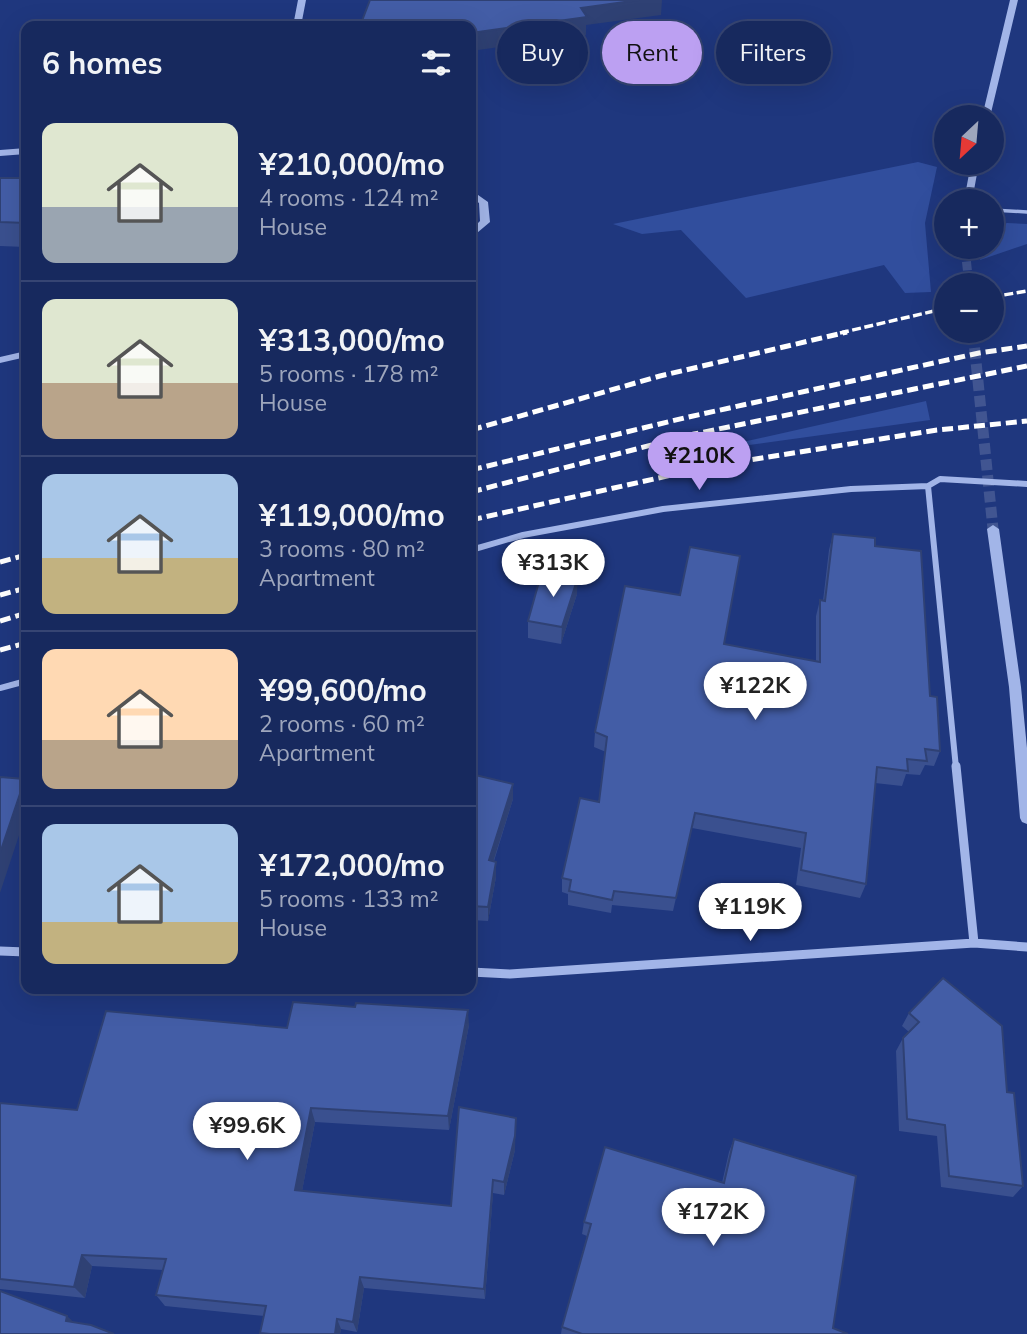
<!DOCTYPE html>
<meta charset="utf-8">
<style>
:root{--surface:#17295e;--page:#243567;--text:#f1f3f6;--muted:#9ea6bc;--line:#364573;--accent:#bca0f2}
body{margin:0;font-family:Mulish,sans-serif;background:var(--page);color:var(--text);height:100vh;display:flex;flex-direction:column;font-size:26px;white-space:nowrap}
*{box-sizing:border-box;margin:0}
p{font-size:23px;color:var(--muted)}
.icon{flex:none;width:38px;height:38px;fill:none;stroke:currentColor;stroke-width:2;stroke-linecap:round;stroke-linejoin:round}
.map{position:relative;flex:1;overflow:hidden}
.side{position:absolute;left:21px;top:21px;width:455px;height:973px;display:flex;flex-direction:column;background:var(--surface);border-radius:14px;box-shadow:0 7px 28px #0002,0 0 0 2px var(--line)}
.side>*{flex:none}
.guide{position:absolute;left:497px;top:21px;width:424px;height:63px;display:flex;gap:14px}
.needle{width:46px;rotate:206deg}
.tools{position:absolute;left:934px;top:105px;display:grid;gap:14px}
.tools a{display:grid;place-items:center;width:70px;height:70px;border-radius:50%;background:var(--surface);box-shadow:0 7px 28px #0002,0 0 0 2px var(--line);font-size:35px}
.price{position:absolute;translate:-50% -60px;padding:0 16px;border-radius:24px;background:#fff;color:#222;font-size:23px;line-height:46px;filter:drop-shadow(0 2px 4px #0008)}
.price::after{content:'';position:absolute;left:50%;top:42px;width:21px;height:16px;margin-left:-10px;background:inherit;clip-path:polygon(0 0,100% 0,50% 100%)}
.price.selected{background:var(--accent);color:#111}
ul{padding:0;list-style:none}
li{display:flex;align-items:center;gap:21px;height:175px;padding:0 21px}
li+li{border-top:2px solid var(--line)}
li span{display:grid;place-items:center;flex:none;width:196px;height:140px;border-radius:14px;color:#555}
li>.icon{margin-inline-start:auto}
span .icon{width:84px;height:84px;fill:#fffc;stroke-width:1}
li b{font-size:30px}
h2{display:flex;justify-content:space-between;align-items:center;height:84px;padding:0 21px;font-size:30px}
.pill{padding:0 24px;border-radius:32px;background:var(--surface);box-shadow:0 7px 28px #0002,0 0 0 2px var(--line);font-size:24px;line-height:63px}
.pill.selected{background:var(--accent);color:#111}
.map>svg:first-child{display:block}
.green{fill:#314e9d}
.lines{fill:none;stroke-linecap:round;stroke-linejoin:round}
.tertiary-tunnel-far1{stroke:#415591;stroke-width:9;stroke-dasharray:9 4.5;stroke-linecap:butt}
.tertiary-tunnel{stroke:#415591;stroke-width:11;stroke-dasharray:11 5;stroke-linecap:butt}
.service{stroke:#a2b5e8;stroke-width:3.5}
.minor-far1{stroke:#a2b5e8;stroke-width:6}
.minor{stroke:#a2b5e8;stroke-width:9}
.tertiary{fill:#a2b5e8;fill-rule:evenodd}
.rail-far1{stroke:#fff;stroke-width:3.5;stroke-dasharray:9 3.5;stroke-linecap:butt}
.rail{stroke:#fff;stroke-width:5;stroke-dasharray:11 5;stroke-linecap:butt}
.wall{fill:#3a508f}
.shaded-wall{fill:#2f4174}
.building{fill:#435da6;stroke:#2f4174;stroke-width:2}
</style>
<div class="map">
<svg width="1027" height="1334" viewBox="0 0 1027 1334">
<rect width="100%" height="100%" fill="#1f377e"/>
<path class="green" d="M918,162L937,167L925,223L931,292L905,293L884,265L746,298L681,230L642,234L613,224Z
M1007,223L1027,224V244L980,260L984,247H992V229Z
M926,401L930,420L698,452Z"/>
<g class="lines">
<path class="tertiary-tunnel-far1" d="M965,248L969,285"/>
<path class="tertiary-tunnel" d="M973,332L993,529"/>
<path class="service" d="M992,210L1027,212"/>
<path class="minor-far1" d="M928,486L956,768
M471,550L523,535L663,509L851,489L928,486L940,479L1027,484
M0,688L26,681"/>
<path class="minor" d="M956,766L974,943
M0,951L26,952
M471,972L510,974L974,943L1027,947"/>
<path class="tertiary" d="M298,0H306L301,26H293Z
M1010,0H1018L990,117H982Z
M26,148V154L0,156V150Z
M971,163H979L972,201H964Z
M471,190L488,202L490,222L471,238V230L480,221L479,203L471,197Z
M961,247H969L970,248L965,251L962,250Z
M26,351V357L0,363V357Z
M993,525L999,529L1021,687L1027,748V824L1022,822L1020,818L1009,687L987,529Z"/>
<path class="rail-far1" d="M992,297L1027,291
M840,333L947,308"/>
<path class="rail" d="M471,430L660,376L847,332
M471,470L684,418L979,353L1027,346
M471,492L694,434L1027,366
M471,520L712,466L937,430L1027,421
M0,562L26,555
M0,595L26,588
M0,621L26,613
M0,650L26,643"/>
</g>
<path class="wall" d="M0,178H26V247L0,246Z
M833,534L875,546L930,696L940,751L934,766L925,765L920,775L906,774L902,786L875,783L866,884L860,898L796,885L801,848L692,828L673,911L612,905L611,913L568,905V894L562,892V878L599,802L606,752L594,747L595,732L724,644L816,661V616L820,600L823,601L829,550Z
M577,594L561,644L528,638V621Z
M471,774L513,799L494,861L496,862V877L488,921L471,920Z
M909,1013L1007,1092L1023,1186L1013,1197L941,1187L937,1136L899,1131L896,1051L903,1038L909,1032L902,1026Z
M469,1025L449,1130L315,1122L302,1191L451,1206L515,1150L504,1195L493,1193L485,1299L364,1288L357,1332L341,1329L340,1334H261L264,1316L165,1306L156,1295L163,1270L92,1266L85,1298L0,1289V1103L77,1110L287,1028Z
M734,1139L833,1328L848,1334H561L562,1327L587,1236L582,1234L584,1222L722,1183L729,1152Z"/>
<path class="shaded-wall" d="M639,0H662L661,15L586,25V35L471,51V33L581,8Z
M456,22V26H423Z
M578,577L577,594L561,644L562,627Z
M25,779L26,781V814L0,893V853Z
M513,784V799L489,875V860Z
M496,862V877L488,921V907Z
M468,1010L469,1025L449,1130L448,1116Z
M311,1108L315,1122L300,1202L295,1190Z
M516,1118L515,1150L504,1195V1182Z
M493,1180V1193L485,1299L484,1289Z
M82,1255L92,1266L85,1298L74,1287Z
M360,1277L364,1288L357,1332L353,1322Z
M67,1316L78,1326L66,1321Z
M337,1319L341,1329L340,1334H335Z"/>
<path class="building" d="M370,0H639L581,8L587,17L471,33V26H458L456,22L423,26H360Z
M0,178H26V223L0,222Z
M833,534L875,538V546L921,551L930,696L937,697L940,751L925,749L927,761L907,759L908,771L877,767L866,884L801,870L806,833L695,813L676,898L614,891L612,900L569,891L571,880L562,878L580,798L599,802L607,737L595,732L625,586L680,595L690,547L740,556L724,644L820,662V600L825,601Z
M542,571L578,577L562,627L528,621Z
M471,774L513,784L489,860L496,862L488,907L471,906Z
M0,777L25,779L0,853Z
M943,978L1002,1026L1007,1092L1014,1093L1023,1186L949,1176L945,1125L907,1119L903,1038L919,1022L909,1013Z
M293,1002L355,1007L356,1003L468,1010L448,1116L311,1108L295,1190L451,1206L459,1107L516,1118L515,1136L504,1182L493,1180L484,1289L360,1277L353,1322L337,1319L335,1334H270L260,1333L266,1306L156,1295L166,1259L82,1255L74,1287L0,1279V1103L77,1110L106,1011L287,1028Z
M734,1139L856,1176L833,1328L848,1334H582L562,1327L591,1224L584,1222L605,1147L724,1183Z
M0,1291L67,1316L66,1321L91,1325L114,1334H0Z"/>
</svg>
<div class="tools">
<a><svg class="needle" viewBox="-14 -14 28 28"><path d="M0-13l5 13h-10z" fill="#e53935"/><path d="M0 13l5-13h-10z" fill="#9ea6bc"/></svg></a>
<a>+</a>
<a>−</a>
</div>
<b class="price selected" style="left:699px;top:492px">¥210K</b>
<b class="price" style="left:553px;top:599px">¥313K</b>
<b class="price" style="left:755px;top:722px">¥122K</b>
<b class="price" style="left:750px;top:943px">¥119K</b>
<b class="price" style="left:247px;top:1162px">¥99.6K</b>
<b class="price" style="left:713px;top:1248px">¥172K</b>
<div class="guide">
<a class="pill">Buy</a>
<a class="pill selected">Rent</a>
<a class="pill">Filters</a>
</div>
<section class="side">
<h2>6 homes<svg class="icon" aria-label="filters" viewBox="0 0 24 24"><path d="M4 7h16M4 17h16"/><circle cx="9" cy="7" r="2"/><circle cx="15" cy="17" r="2"/></svg></h2>
<ul>
<li><span style="background:linear-gradient(#dfe7d0 60%,#9aa5b1 0)"><svg class="icon" aria-label="home" viewBox="0 0 24 24"><path d="M3 11l9-7 9 7M6 9v11h12V9"/></svg></span><div><b>¥210,000/mo</b><p>4 rooms · 124 m²</p><p>House</p></div></li>
<li><span style="background:linear-gradient(#dfe7d0 60%,#b9a48a 0)"><svg class="icon" aria-label="home" viewBox="0 0 24 24"><path d="M3 11l9-7 9 7M6 9v11h12V9"/></svg></span><div><b>¥313,000/mo</b><p>5 rooms · 178 m²</p><p>House</p></div></li>
<li><span style="background:linear-gradient(#a9c7e8 60%,#c2b280 0)"><svg class="icon" aria-label="home" viewBox="0 0 24 24"><path d="M3 11l9-7 9 7M6 9v11h12V9"/></svg></span><div><b>¥119,000/mo</b><p>3 rooms · 80 m²</p><p>Apartment</p></div></li>
<li><span style="background:linear-gradient(#ffd9b3 65%,#b9a48a 0)"><svg class="icon" aria-label="home" viewBox="0 0 24 24"><path d="M3 11l9-7 9 7M6 9v11h12V9"/></svg></span><div><b>¥99,600/mo</b><p>2 rooms · 60 m²</p><p>Apartment</p></div></li>
<li><span style="background:linear-gradient(#a9c7e8 70%,#c2b280 0)"><svg class="icon" aria-label="home" viewBox="0 0 24 24"><path d="M3 11l9-7 9 7M6 9v11h12V9"/></svg></span><div><b>¥172,000/mo</b><p>5 rooms · 133 m²</p><p>House</p></div></li>
</ul>
</section>
</div>
